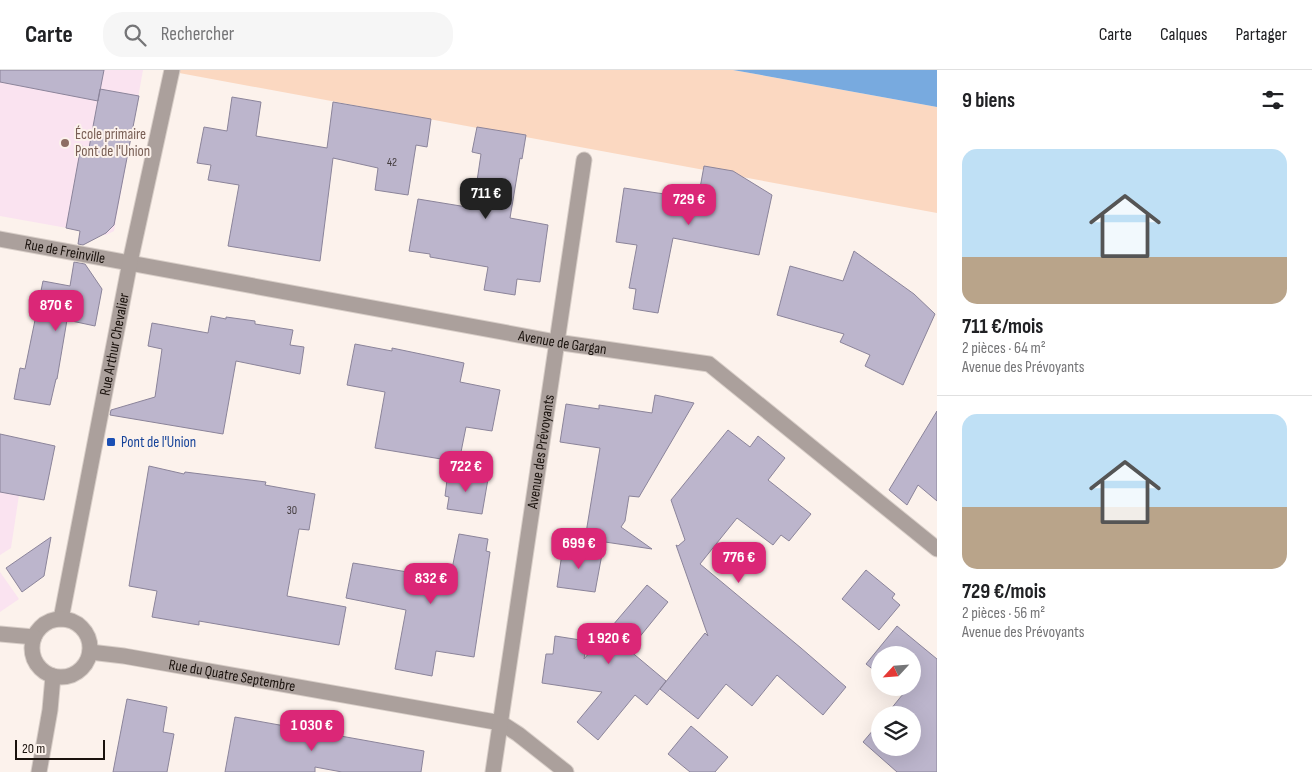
<!DOCTYPE html>
<html lang="fr">
<meta charset="utf-8">
<style>
:root{--surface:#fff;--page:#f6f6f6;--text:#202124;--muted:#757577;--line:#e0e0e0;--accent:#db2777}
body{margin:0;font-family:"Sofia Sans Condensed",sans-serif;background:var(--page);color:var(--text);height:100vh;display:flex;flex-direction:column;font-size:19px;white-space:nowrap}
*{box-sizing:border-box;margin:0}
p{font-size:16px;color:var(--muted)}
.icon{flex:none;width:28px;height:28px;fill:none;stroke:currentColor;stroke-width:2;stroke-linecap:round;stroke-linejoin:round}
.map{position:relative;flex:1;overflow:hidden}
.sheet{display:flex;flex-direction:column;background:var(--surface);width:375px}
.sheet>*{flex:none}
.needle{width:32px;rotate:244deg}
.tools{position:absolute;left:871px;top:576px;display:grid;gap:10px}
.tools a{display:grid;place-items:center;width:50px;height:50px;border-radius:50%;background:var(--surface);box-shadow:0 5px 20px #0002;font-size:25px}
.scale{position:absolute;left:15px;bottom:12px;width:90px;box-sizing:border-box;padding-left:5px;border:2px solid #1a120d;border-top:0;font-size:14px;line-height:18px;white-space:nowrap;color:#1a120d;-webkit-text-stroke:4px #fcf2ec;paint-order:stroke}
.price{position:absolute;translate:-50% -42px;padding:0 11px;border-radius:10px;background:var(--accent);color:#fff;font-size:16px;line-height:32px;filter:drop-shadow(0 1px 2px #0008)}
.price::after{content:'';position:absolute;left:50%;top:30px;width:15px;height:11px;margin-left:-8px;background:inherit;clip-path:polygon(0 0,100% 0,50% 100%)}
.price.active{background:#222;color:#fff}
ul{padding:0;list-style:none}
li{display:grid;align-content:center;gap:10px;height:265px;padding:0 25px}
li+li{border-top:1px solid var(--line)}
li span{display:grid;place-items:center;height:155px;border-radius:15px;color:#555}
li>.icon{margin-inline-start:auto}
span .icon{width:90px;height:90px;fill:#fffc;stroke-width:1}
li b{font-size:21px}
h2{display:flex;justify-content:space-between;align-items:center;height:60px;padding:0 25px;font-size:21px}
header{display:flex;align-items:center;gap:30px;box-sizing:border-box;height:70px;padding:0 25px;background:var(--surface);border-bottom:1px solid var(--line)}
header strong{font-size:24px}
nav{display:flex;gap:28px;margin-inline-start:auto;font-size:18px}
.search{width:350px;height:45px;background:var(--page);display:flex;align-items:center;gap:12px;box-sizing:border-box;padding:0 18px;border-radius:20px;color:var(--muted);font-size:19px}
main{display:flex;flex:1;min-height:0}
.map>svg:first-child{display:block}
.education{fill:#fae3f0}
.green{fill:#fbd8c1}
.water{fill:#78aadf}
.building{fill:#bcb5cc;stroke:#8b849a}
.lines{fill:none;stroke-linecap:round;stroke-linejoin:round}
.minor-casing{stroke:#d8cec8;stroke-width:17}
.minor{stroke:#aba09c;stroke-width:15}
.education-dot{fill:#8d6e63;stroke:#fcf2ec;stroke-width:2}
.transit-dot{fill:#1a4fb4;stroke:#fcf2ec;stroke-width:2}
.labels{text-anchor:middle;dominant-baseline:central;stroke-width:4;stroke-linejoin:round;paint-order:stroke}
.number-label{font-size:12px;fill:#423b3d}
.education-label{font-size:15px;fill:#785e54;stroke:#fcf2ec;text-anchor:start}
.street-label{font-size:15px;fill:#1a120d;stroke:#fcf2ec}
.transit-label{font-size:15px;fill:#164399;stroke:#fcf2ec;text-anchor:start}
</style>
<header>
<strong>Carte</strong>
<div class="search"><svg class="icon" aria-label="search" viewBox="0 0 24 24"><circle cx="10" cy="10" r="6"/><path d="M15 15l6 6"/></svg>Rechercher</div>
<nav><a>Carte</a><a>Calques</a><a>Partager</a></nav>
</header>
<main>
<div class="map">
<svg width="937" height="702" viewBox="0 0 937 702">
<rect width="100%" height="100%" fill="#fcf2ec"/>
<path class="education" d="M0,0H143L114,161L106,165L0,146Z
M0,422L19,425L11,478L0,485Z
M0,502L19,529L0,542Z"/>
<path class="green" d="M163,0H733L937,37V143Z"/>
<path class="water" d="M733,0H937V37Z"/>
<path class="building" d="M0,0H104L98,31L0,12Z
M100,19L139,26L114,155L106,163L83,175L78,174L80,161L66,158L81,76L89,78Z
M232,27L261,32L256,66L327,78L333,32L431,49L427,77L416,75L408,125L375,120L378,98L333,88L320,191L228,176L239,115L208,110L211,95L197,93L204,57L227,61Z
M477,57L526,65L522,89L520,88L510,148L548,155L540,212L517,209L515,225L484,220L488,197L430,187V184L409,181L418,129L473,138L481,84L472,82Z
M704,96L733,101L772,125L759,185L673,168L658,243L633,239L636,219L629,218L637,175L616,172L624,118L698,129Z
M854,181L914,224L935,244L903,315L865,296L870,285L840,272L844,264L777,245L790,196L843,211Z
M74,192L85,194L102,219L95,256L67,250L57,309H56L50,335L14,329L20,298L25,299L43,211L70,216Z
M211,246L226,249V247L255,251V254L293,260L290,275L304,277L300,304L236,291L223,364L110,345L111,340L155,327L162,279L148,276L152,253L208,263Z
M355,274L392,281V278L464,293L460,312L500,320L492,361L466,357L459,392L375,378L385,322L347,315Z
M655,325L694,333L639,427L629,426L625,451L621,457L652,479L585,469L600,378L560,372L566,334L599,339V335L652,343Z
M937,341V431L918,415L907,435L889,420Z
M728,360L750,377L758,366L785,388L768,410L811,444L789,471L781,465L773,475L737,448L700,494L801,578L846,617L823,645L777,605L752,636L726,614L698,649L660,619L705,563L708,566L676,475L678,476L685,470L671,430Z
M0,364L55,376L44,430L0,422Z
M149,396L184,404L185,402L266,412L265,415L315,424L309,460L299,459L287,526L346,537L339,575L199,551V555L152,547L157,521L129,516Z
M448,402L488,409L482,444L447,439L449,427L445,426Z
M459,464L488,469L486,481L490,482L474,587L436,581L432,606L395,599L406,540L346,528L353,493L450,509Z
M51,467L44,506L22,522L6,498Z
M563,477L602,484L595,522L557,517Z
M866,500L895,524L892,528L900,535L879,560L842,529Z
M647,515L668,532L629,580L666,611L647,635L635,625L598,670L577,652L602,622L542,613L546,584H553L555,566L587,571L584,589Z
M897,556L937,589V702H897L863,672L880,652V678H912V645H886L903,624L895,618H912V585H880V605L866,594Z
M127,629L167,637L163,662L174,664L167,702H113Z
M235,647L424,681L421,702H342L315,697V702H225Z
M691,656L728,687L715,702H690L668,684Z"/>
<g class="lines">
<defs>
<g id="minor">
<path id="s1" d="M0,169L556,272L709,294L937,479"/>
<path id="s2" d="M61,549L130,192L172,0"/>
<circle cx="61" cy="578" r="29"/>
<path d="M0,564L34,567"/>
<path id="s3" d="M90,582L124,586L501,653L518,664L566,702"/>
<path d="M39,702L50,640L53,606"/>
<path id="s4" d="M493,702L584,90"/>
</g>
</defs>
<use href="#minor" class="minor-casing"/>
<use href="#minor" class="minor"/>
</g>
<circle class="education-dot" cx="65" cy="73" r="5"/>
<rect class="transit-dot" x="106" y="367" width="10" height="10" rx="2.5"/>
<g class="labels">
<g class="number-label">
<text x="392" y="92">42</text>
<text x="292" y="440">30</text>
</g>
<g class="education-label">
<text x="75" y="64">École primaire<tspan x="75" dy="17">Pont de l'Union</tspan></text>
</g>
<g class="street-label">
<text stroke="none"><textPath href="#s1" startOffset="66">Rue de Freinville</textPath></text>
<text stroke="none"><textPath href="#s1" startOffset="572">Avenue de Gargan</textPath></text>
<text stroke="none"><textPath href="#s2" startOffset="280">Rue Arthur Chevalier</textPath></text>
<text stroke="none"><textPath href="#s4" startOffset="324">Avenue des Prévoyants</textPath></text>
<text stroke="none"><textPath href="#s3" startOffset="144">Rue du Quatre Septembre</textPath></text>
</g>
<g class="transit-label">
<text x="121" y="372">Pont de l'Union</text>
</g>
</g>
</svg>
<div class="tools">
<a><svg class="needle" viewBox="-14 -14 28 28"><path d="M0-13l5 13h-10z" fill="#e53935"/><path d="M0 13l5-13h-10z" fill="#757577"/></svg></a>
<a><svg class="icon" aria-label="layers" viewBox="0 0 24 24"><path d="M12 4l9 5-9 5-9-5zM3 14l9 5 9-5"/></svg></a>
</div>
<div class="scale">20 m</div>
<b class="price active" style="left:486px;top:150px">711 €</b>
<b class="price" style="left:689px;top:156px">729 €</b>
<b class="price" style="left:56px;top:262px">870 €</b>
<b class="price" style="left:466px;top:423px">722 €</b>
<b class="price" style="left:579px;top:500px">699 €</b>
<b class="price" style="left:739px;top:514px">776 €</b>
<b class="price" style="left:431px;top:535px">832 €</b>
<b class="price" style="left:609px;top:595px">1 920 €</b>
<b class="price" style="left:312px;top:682px">1 030 €</b>
</div>
<section class="sheet">
<h2>9 biens<svg class="icon" aria-label="filters" viewBox="0 0 24 24"><path d="M4 7h16M4 17h16"/><circle cx="9" cy="7" r="2"/><circle cx="15" cy="17" r="2"/></svg></h2>
<ul>
<li><span style="background:linear-gradient(#bfe0f5 70%,#b9a48a 0)"><svg class="icon" aria-label="home" viewBox="0 0 24 24"><path d="M3 11l9-7 9 7M6 9v11h12V9"/></svg></span><div><b>711 €/mois</b><p>2 pièces · 64 m²</p><p>Avenue des Prévoyants</p></div></li>
<li><span style="background:linear-gradient(#bfe0f5 60%,#b9a48a 0)"><svg class="icon" aria-label="home" viewBox="0 0 24 24"><path d="M3 11l9-7 9 7M6 9v11h12V9"/></svg></span><div><b>729 €/mois</b><p>2 pièces · 56 m²</p><p>Avenue des Prévoyants</p></div></li>
</ul>
</section>
</main>
